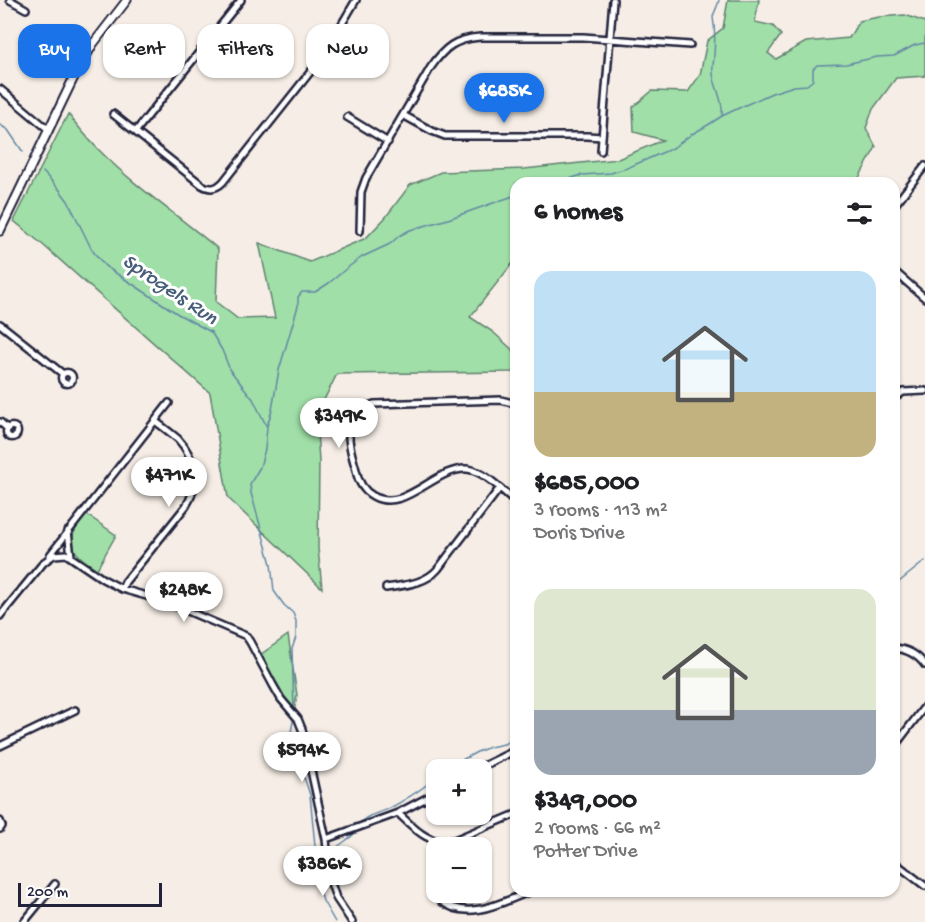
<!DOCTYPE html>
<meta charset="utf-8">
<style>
:root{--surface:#fff;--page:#f6f6f6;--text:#202124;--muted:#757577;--accent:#1a73e8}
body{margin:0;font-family:"Gochi Hand",sans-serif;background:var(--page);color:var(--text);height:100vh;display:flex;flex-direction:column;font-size:22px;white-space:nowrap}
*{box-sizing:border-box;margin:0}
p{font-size:20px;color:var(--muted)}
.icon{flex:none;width:33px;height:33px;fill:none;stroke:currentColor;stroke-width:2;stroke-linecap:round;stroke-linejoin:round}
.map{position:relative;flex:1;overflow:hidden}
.drawer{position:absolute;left:510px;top:177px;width:390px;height:720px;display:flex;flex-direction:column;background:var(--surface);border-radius:18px;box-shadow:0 2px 4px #0004}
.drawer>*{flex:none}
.hud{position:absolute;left:18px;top:24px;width:402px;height:54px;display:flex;gap:12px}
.buttons{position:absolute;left:426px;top:759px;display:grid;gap:12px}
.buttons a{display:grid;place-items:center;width:66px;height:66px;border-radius:12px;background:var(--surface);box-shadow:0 2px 4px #0004;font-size:30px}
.scale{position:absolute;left:18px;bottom:15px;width:144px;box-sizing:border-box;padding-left:6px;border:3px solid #22223b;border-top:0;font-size:16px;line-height:21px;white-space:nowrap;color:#22223b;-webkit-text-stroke:4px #fff;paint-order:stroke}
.price{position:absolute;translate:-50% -51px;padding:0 14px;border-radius:21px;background:#fff;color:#222;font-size:20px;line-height:39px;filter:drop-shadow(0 2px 3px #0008)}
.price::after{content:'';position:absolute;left:50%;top:36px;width:18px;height:14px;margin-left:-9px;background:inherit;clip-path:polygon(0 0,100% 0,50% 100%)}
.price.on{background:var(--accent);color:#fff}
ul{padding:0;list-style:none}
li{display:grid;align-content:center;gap:12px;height:318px;padding:0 24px}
li span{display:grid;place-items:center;height:186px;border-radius:18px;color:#555}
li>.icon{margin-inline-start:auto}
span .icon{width:108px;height:108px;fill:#fffc;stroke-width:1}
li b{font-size:26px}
h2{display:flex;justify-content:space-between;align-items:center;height:72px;padding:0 24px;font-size:26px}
.chip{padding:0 21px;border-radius:18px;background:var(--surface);box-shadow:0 2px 4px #0004;font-size:21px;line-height:54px}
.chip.on{background:var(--accent);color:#fff}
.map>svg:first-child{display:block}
.green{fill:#a0dfa7;stroke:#618071;stroke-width:1.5}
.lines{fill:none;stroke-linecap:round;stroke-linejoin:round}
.stream{stroke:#6287a6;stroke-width:1.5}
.minor-casing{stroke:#22223b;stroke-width:10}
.tertiary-casing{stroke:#22223b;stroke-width:11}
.minor{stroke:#fff;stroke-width:5}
.tertiary{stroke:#fff;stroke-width:7}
.labels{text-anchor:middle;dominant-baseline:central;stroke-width:6;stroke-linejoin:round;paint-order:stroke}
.water-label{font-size:21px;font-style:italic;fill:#475d79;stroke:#fff}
</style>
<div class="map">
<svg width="925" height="922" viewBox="0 0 925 922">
<rect width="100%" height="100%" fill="#f6eee6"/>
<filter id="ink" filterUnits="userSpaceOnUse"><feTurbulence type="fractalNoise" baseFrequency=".0167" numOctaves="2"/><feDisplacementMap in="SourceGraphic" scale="12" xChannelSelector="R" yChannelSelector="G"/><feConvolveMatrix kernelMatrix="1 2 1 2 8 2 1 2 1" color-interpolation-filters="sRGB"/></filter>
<g filter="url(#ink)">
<path class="green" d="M728,0H759L755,22L773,26L781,35L768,53L776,59L806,42L849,38L859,21L879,17L905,15L925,22V76L896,78L873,109L866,128L876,147L856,183H516V259L470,317L493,332L516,353V372L337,374L316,416L319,461L318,548L322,588L228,498L210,393L43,245L14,221L68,114C78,126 88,139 99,150C135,187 179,216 218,249L216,302L238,319L275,318L259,243L310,262L366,238L385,218L410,185L441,172L524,169L618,159L663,140L634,132L633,107L652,91L688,92L700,75L707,41L723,28Z
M86,514L116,535L97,569C69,551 63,542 86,514Z
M288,635L297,695L294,712L280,693L260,655Z"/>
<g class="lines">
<path class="stream" d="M719,0C718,7 714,11 713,17C715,29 715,43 714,55C714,61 712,68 713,74C715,88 724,101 722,115
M0,125L8,130L23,152
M43,172L59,189L68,201L92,250L105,266L178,314L211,332L222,350L230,370L253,399L267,427L265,449L260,467L250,484L251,493L271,564L274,591L284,605L293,613L296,621V637L292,649L294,711
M555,183L582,175L611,173L627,168L673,148L692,134L708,125L722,116L741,107L772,93L794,86L807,85L813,80V69L817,65L846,64L877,57L894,56L915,45L925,43
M267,426L272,410L279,370L298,306V297L302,292H315L329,283L347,268L362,257L390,244L399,236L410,230L448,219L516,195
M894,586L925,561
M294,716L289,743L291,754L298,768L305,780L310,795L319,887L323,901L335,922
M458,762L477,752L490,747L504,744L511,740H516
M359,825C366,814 381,813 392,807C408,798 423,789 436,777
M331,854C338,843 351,840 357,830
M316,857L326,856"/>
<defs>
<path id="minor" d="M10,0L26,9
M0,89L49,130
M113,114L202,185C210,190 216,189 223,182L323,56L356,0
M403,115L432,131L445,136H587L602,137
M347,117L388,142
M136,131L241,0
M601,151L613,0
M894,206L925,166
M360,231L361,192L366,178L431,67C445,47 455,39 480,37H583L690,45
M894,271L925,298
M0,324L63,374
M61.5 378a5.5 5.5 0 1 1 11 0a5.5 5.5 0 1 1-11 0Z
M895,398L903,392L925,391
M516,404L501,400L374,404C361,408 350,418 349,433C348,446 353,458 356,470C358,481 362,490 373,496C405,514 435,467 467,469C485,471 502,491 516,502
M0,422L8,429
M6.5 432a5.5 5.5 0 1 1 11 0a5.5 5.5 0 1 1-11 0Z
M68,531L71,556
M50,555L169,403
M386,588C405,585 425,584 438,569L499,489
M122,589L125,582L186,506C200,485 195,457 178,439C171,433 163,427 155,421
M0,616L44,562L54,555L66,554L103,579L122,589L164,601L246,636L250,642L273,685L281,699L298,719L302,729L326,839L330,880L336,898L352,922
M894,648C907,649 917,654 925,665
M0,746L75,710
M894,747L925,706
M475,770L516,750
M398,813C415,829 429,846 454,840L516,814
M0,821L2,826L0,829
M326,839L398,813L436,793
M894,862L925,886
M441,901C468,922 503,902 531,891
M24,922L55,884"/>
<path id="tertiary" d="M0,231L75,75L93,44L127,0"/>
</defs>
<use href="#minor" class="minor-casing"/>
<use href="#tertiary" class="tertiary-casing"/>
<use href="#minor" class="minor"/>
<use href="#tertiary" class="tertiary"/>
</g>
</g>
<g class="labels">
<g class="water-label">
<text transform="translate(169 291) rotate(34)">Sprogels Run</text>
</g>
</g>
</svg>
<div class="buttons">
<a>+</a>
<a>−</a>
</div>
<div class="scale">200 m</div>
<b class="price on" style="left:504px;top:124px">$685K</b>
<b class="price" style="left:339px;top:449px">$349K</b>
<b class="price" style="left:169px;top:508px">$471K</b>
<b class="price" style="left:184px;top:623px">$248K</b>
<b class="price" style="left:302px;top:783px">$594K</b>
<b class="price" style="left:323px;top:897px">$386K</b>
<div class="hud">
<a class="chip on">Buy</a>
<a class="chip">Rent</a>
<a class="chip">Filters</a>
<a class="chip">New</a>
</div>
<section class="drawer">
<h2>6 homes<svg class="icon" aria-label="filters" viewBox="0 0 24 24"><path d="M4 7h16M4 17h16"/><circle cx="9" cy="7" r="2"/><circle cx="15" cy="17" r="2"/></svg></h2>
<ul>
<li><span style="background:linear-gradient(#bfe0f5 65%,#c2b280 0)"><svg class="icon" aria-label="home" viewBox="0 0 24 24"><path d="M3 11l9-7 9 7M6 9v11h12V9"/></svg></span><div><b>$685,000</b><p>3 rooms · 113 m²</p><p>Doris Drive</p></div></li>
<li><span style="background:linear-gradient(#dfe7d0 65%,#9aa5b1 0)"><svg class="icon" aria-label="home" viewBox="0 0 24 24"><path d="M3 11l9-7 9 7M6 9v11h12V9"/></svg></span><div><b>$349,000</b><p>2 rooms · 66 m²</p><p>Potter Drive</p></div></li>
</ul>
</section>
</div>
